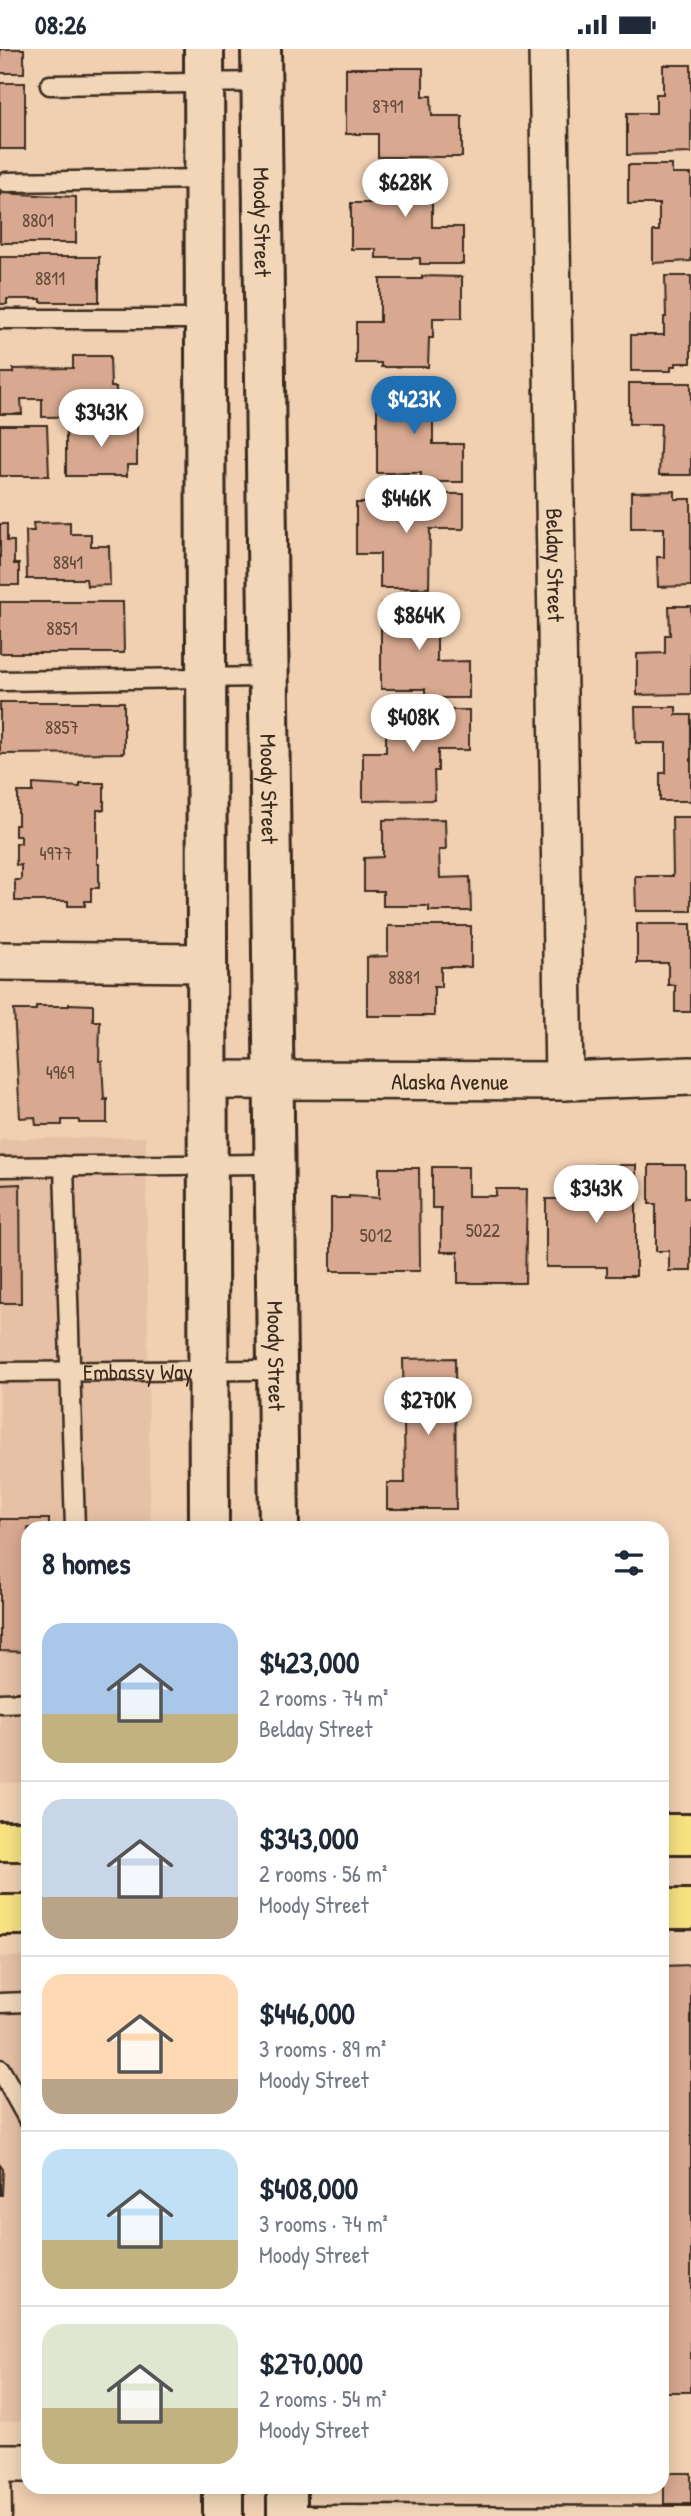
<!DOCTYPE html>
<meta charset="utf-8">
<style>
:root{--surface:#fff;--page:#f6f6f7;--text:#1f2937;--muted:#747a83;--line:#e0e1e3;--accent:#1f6fb2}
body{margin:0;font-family:"Patrick Hand",sans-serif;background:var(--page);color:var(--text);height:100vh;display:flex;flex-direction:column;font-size:26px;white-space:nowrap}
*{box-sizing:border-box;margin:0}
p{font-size:23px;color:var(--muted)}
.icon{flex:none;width:38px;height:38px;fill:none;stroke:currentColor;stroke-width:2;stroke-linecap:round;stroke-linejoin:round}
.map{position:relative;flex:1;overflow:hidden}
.details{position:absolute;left:21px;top:1472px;width:648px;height:973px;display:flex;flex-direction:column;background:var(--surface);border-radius:21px;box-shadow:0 4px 18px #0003}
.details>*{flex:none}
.price{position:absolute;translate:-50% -60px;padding:0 16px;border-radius:24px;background:#fff;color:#222;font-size:23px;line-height:46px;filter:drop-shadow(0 2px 4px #0008)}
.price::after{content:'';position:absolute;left:50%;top:42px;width:21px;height:16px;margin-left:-10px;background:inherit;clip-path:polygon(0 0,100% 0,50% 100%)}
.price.active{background:var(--accent);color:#fff}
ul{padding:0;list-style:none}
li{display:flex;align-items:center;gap:21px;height:175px;padding:0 21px}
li+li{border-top:2px solid var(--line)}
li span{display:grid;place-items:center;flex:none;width:196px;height:140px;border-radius:21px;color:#555}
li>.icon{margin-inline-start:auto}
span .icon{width:84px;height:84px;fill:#fffc;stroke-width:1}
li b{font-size:30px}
h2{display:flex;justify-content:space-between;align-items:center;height:84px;padding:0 21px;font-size:30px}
.status{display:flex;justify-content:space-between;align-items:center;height:49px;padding:0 35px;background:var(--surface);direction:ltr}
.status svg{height:19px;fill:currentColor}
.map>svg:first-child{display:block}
.built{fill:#e6c1a5}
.building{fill:#d8a990;stroke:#3b2a1e;stroke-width:2}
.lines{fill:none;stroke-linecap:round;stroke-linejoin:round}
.lane-casing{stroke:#3b2a1e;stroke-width:23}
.street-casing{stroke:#3b2a1e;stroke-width:42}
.secondary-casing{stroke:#3b2a1e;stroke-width:44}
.primary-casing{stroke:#3b2a1e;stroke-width:44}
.lane{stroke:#f1d7b8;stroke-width:18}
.street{stroke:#f1d7b8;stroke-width:37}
.secondary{stroke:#f1d7b8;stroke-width:38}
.primary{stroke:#f6e281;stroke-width:38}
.labels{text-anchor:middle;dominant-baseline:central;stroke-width:5;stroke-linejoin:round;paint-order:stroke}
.number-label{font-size:19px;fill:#624a3a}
.street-label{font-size:23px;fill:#3b2a1e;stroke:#f1d7b8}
</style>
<div class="status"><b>08:26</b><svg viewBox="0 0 49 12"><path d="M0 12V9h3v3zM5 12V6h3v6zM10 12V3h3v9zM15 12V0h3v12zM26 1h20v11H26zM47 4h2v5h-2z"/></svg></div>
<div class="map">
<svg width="691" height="2467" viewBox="0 0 691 2467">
<rect width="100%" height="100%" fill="#f1d0b2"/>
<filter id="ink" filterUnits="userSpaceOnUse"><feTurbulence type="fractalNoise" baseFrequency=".0143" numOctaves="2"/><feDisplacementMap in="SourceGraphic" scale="14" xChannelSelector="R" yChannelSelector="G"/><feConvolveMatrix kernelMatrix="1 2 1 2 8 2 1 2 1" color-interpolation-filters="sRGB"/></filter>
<g filter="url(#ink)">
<path class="built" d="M146,1088L150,1479H28V1733L0,1734V1090Z
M28,1907V2372L0,2373V1908Z"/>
<path class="building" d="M0,0H24V24H0Z
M663,16H691V104L627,106V64H656V45H663Z
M346,19H423V47H431L432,67H462V108H378V85H346Z
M0,34H25V100H0Z
M628,116H672V125H691V212L653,214V182H659V155H628Z
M375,119H438V150H432V178H463V215H420V209H376V200H351V154H375Z
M0,144L76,148V194H0Z
M0,208H99V253H41V250H7V255H0Z
M422,227L462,228V269H433V289H429L428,318H381V314H356V273H380V230H422Z
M665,227H691V314H676V317H671V322H631V286H664V268H666Z
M73,307H110L111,338H116V367L42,368V350H21L22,365H0V324H13V320L73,319Z
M629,334H691V426H659L661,375H629Z
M429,337H439V367H433V395H463V433H421V424H377V339H429Z
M66,375H137V416H127V427H66Z
M0,376H47L49,427H0Z
M675,442V450H691V537L658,538L657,508H664V479H631V443Z
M425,445H464V480H430L429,539H380V505H356V454H380V451H425Z
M70,473V485H91V497H109L110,536L87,537L86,530H27L26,482H34L33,474Z
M0,475H7V492H14V515H19V536H0Z
M0,553H123L124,604H0Z
M381,554H443L444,584H437V613L469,612V649H425V640H381Z
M669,557H691V645L637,646V605L665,604V586H670Z
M0,653H124V704L0,705Z
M635,658H676V666H691V752H660V724H666V694H636Z
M386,661H469V701H438V722H434L435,751L363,752V703H386Z
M80,734H104V761H97V815H99V839H91V852H85V857H68V852H15V831H21V816H16V794H21V787H15V776H18V743H33V735L80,738Z
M672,768H691V862H636L635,827H673Z
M445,770L446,801H439L440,829L470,828L471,862H429V857H383V842H364V809L383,808V771Z
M637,875H691V963H675V936H668V914H637Z
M388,877H471V918H441V938H434V967H367V908L388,907Z
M69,955L93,956V972H100L99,1012H102L104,1051L107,1050V1074H79V1071H62V1076H36L35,1068L20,1069L14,961H36V957H69Z
M595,1116H636V1227H607V1218H546V1150H574V1146H595Z
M649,1116H685V1149H691V1222H669V1202H656V1155H649Z
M432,1118H468V1147H496V1140H527L525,1234H458V1203H441V1159H432Z
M379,1119H419L420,1222H331V1149H349V1147L379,1149Z
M20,1135L21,1254H0V1136Z
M455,1309L456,1460H387V1434H405L403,1310Z
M0,1470H49V1479H28V1603L0,1602Z
M691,1916V2343H662V1917Z
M0,2116L3,2120L2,2146H0Z
M664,2424H691V2455H664Z
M356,2438H634V2439L356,2441Z"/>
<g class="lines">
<defs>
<g id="lane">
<path d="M50,36L262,33"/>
<path d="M6,133L205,130"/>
<path d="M0,270H205"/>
<path d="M0,632L269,628"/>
<path d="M64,1117L75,1479"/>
<path d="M0,1118L274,1115"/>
<path id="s1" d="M0,1323L277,1321"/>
<path d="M0,1654L28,1653"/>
<path d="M0,1954L28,1953"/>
<path d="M0,2020L28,2070"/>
<path d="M1,2414L2,2467"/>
<path d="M287,2466L691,2467"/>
</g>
<g id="street">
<path id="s2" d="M548,0L564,1032"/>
<path d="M0,912L207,914"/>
<path id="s3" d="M208,1031L564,1032L691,1027"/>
<path d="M0,2414H28"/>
</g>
<g id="secondary">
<path d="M204,0L209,1479"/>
<path id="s4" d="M261,0L279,1479"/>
<path d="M287,2438V2467"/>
<path d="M223,2467V2438"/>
</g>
<path id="primary" d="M662,1785H691
M0,1792H28
M662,1860H691
M0,1866H28"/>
</defs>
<use href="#lane" class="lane-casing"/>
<use href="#street" class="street-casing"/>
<use href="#secondary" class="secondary-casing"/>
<use href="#primary" class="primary-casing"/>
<use href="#lane" class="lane"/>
<use href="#street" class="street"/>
<use href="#secondary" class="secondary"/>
<use href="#primary" class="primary"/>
</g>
</g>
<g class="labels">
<g class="number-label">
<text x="388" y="57">8791</text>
<text x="38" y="171">8801</text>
<text x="50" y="229">8811</text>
<text x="68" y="513">8841</text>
<text x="62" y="579">8851</text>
<text x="62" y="678">8857</text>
<text x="56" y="804">4977</text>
<text x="404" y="928">8881</text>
<text x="60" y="1023">4969</text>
<text x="483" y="1181">5022</text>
<text x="376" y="1186">5012</text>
</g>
<g class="street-label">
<text stroke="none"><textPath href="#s4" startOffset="173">Moody Street</textPath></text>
<text stroke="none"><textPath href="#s2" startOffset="516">Belday Street</textPath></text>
<text stroke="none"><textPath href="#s4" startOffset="740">Moody Street</textPath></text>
<text stroke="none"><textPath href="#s3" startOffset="242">Alaska Avenue</textPath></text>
<text stroke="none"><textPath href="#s4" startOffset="1307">Moody Street</textPath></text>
<text stroke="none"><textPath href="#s1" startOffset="138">Embassy Way</textPath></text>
</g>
</g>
</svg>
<b class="price" style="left:405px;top:170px">$628K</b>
<b class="price active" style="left:414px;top:387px">$423K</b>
<b class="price" style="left:101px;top:400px">$343K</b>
<b class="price" style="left:406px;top:486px">$446K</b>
<b class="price" style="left:419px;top:603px">$864K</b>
<b class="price" style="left:413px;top:705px">$408K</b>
<b class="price" style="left:596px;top:1176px">$343K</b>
<b class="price" style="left:428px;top:1388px">$270K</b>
<section class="details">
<h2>8 homes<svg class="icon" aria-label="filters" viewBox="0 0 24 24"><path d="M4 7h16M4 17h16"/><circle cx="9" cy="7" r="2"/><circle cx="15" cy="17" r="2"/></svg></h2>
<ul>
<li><span style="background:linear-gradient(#a9c7e8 65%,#c2b280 0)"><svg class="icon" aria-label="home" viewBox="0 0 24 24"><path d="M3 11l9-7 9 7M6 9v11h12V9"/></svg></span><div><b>$423,000</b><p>2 rooms · 74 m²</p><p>Belday Street</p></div></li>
<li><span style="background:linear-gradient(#c9d6e8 70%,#b9a48a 0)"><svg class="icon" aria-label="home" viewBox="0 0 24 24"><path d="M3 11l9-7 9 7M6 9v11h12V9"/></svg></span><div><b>$343,000</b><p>2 rooms · 56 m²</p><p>Moody Street</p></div></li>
<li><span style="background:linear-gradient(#ffd9b3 75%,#b9a48a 0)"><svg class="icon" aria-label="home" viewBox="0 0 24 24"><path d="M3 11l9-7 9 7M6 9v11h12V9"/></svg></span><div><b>$446,000</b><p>3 rooms · 89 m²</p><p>Moody Street</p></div></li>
<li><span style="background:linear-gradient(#bfe0f5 65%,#c2b280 0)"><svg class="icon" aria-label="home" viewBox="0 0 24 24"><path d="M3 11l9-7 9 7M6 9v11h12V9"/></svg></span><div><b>$408,000</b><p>3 rooms · 74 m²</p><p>Moody Street</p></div></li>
<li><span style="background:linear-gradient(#dfe7d0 60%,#c2b280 0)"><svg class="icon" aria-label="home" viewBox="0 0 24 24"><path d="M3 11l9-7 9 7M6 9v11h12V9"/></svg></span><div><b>$270,000</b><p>2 rooms · 54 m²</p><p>Moody Street</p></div></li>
</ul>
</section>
</div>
